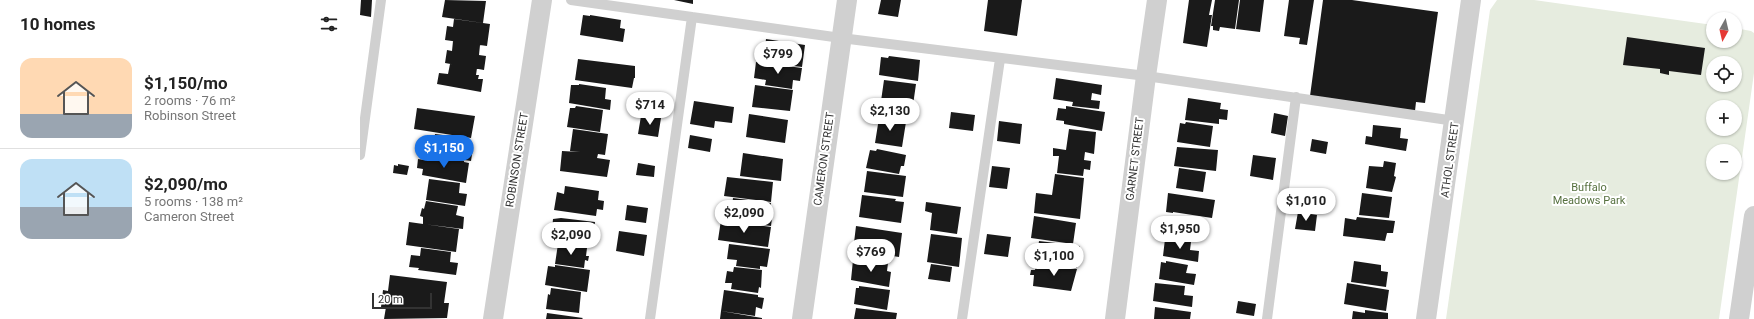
<!DOCTYPE html>
<meta charset="utf-8">
<style>
:root{--surface:#fff;--page:#f6f6f6;--text:#222;--muted:#767676;--line:#e0e0e0;--accent:#1a73e8}
body{margin:0;font-family:Roboto,sans-serif;background:var(--page);color:var(--text);height:100vh;display:flex;flex-direction:column;font-size:15px;white-space:nowrap}
*{box-sizing:border-box;margin:0}
p{font-size:13px;color:var(--muted)}
.icon{flex:none;width:22px;height:22px;fill:none;stroke:currentColor;stroke-width:2;stroke-linecap:round;stroke-linejoin:round}
.map{position:relative;flex:1;overflow:hidden}
.sheet{display:flex;flex-direction:column;background:var(--surface);width:360px}
.sheet>*{flex:none}
.needle{width:26px;rotate:188deg}
.tools{position:absolute;left:1346px;top:12px;display:grid;gap:8px}
.tools a{display:grid;place-items:center;width:36px;height:36px;border-radius:50%;background:var(--surface);box-shadow:0 1px 3px #0004;font-size:20px}
.scale{position:absolute;left:12px;bottom:10px;width:60px;box-sizing:border-box;padding-left:4px;border:2px solid #333;border-top:0;font-size:11px;line-height:14px;white-space:nowrap;color:#333;-webkit-text-stroke:3px #fff;paint-order:stroke}
.price{position:absolute;translate:-50% -34px;padding:0 9px;border-radius:14px;background:#fff;color:#222;font-size:13px;line-height:26px;filter:drop-shadow(0 1px 2px #0008)}
.price::after{content:'';position:absolute;left:50%;top:24px;width:12px;height:9px;margin-left:-6px;background:inherit;clip-path:polygon(0 0,100% 0,50% 100%)}
.price.selected{background:var(--accent);color:#fff}
ul{padding:0;list-style:none}
li{display:flex;align-items:center;gap:12px;height:100px;padding:0 20px}
li+li{border-top:1px solid var(--line)}
li span{display:grid;place-items:center;flex:none;width:112px;height:80px;border-radius:12px;color:#555}
li>.icon{margin-inline-start:auto}
span .icon{width:48px;height:48px;fill:#fffc;stroke-width:1}
li b{font-size:17px}
h2{display:flex;justify-content:space-between;align-items:center;height:48px;padding:0 20px;font-size:17px}
main{display:flex;flex:1;min-height:0}
.map>svg:first-child{display:block}
.green{fill:#e6ecdf;fill-rule:evenodd}
.building{fill:#1a1a1a}
.lines{fill:none;stroke-linecap:round;stroke-linejoin:round}
.service{stroke:#d0d0d0;stroke-width:10}
.minor{stroke:#d0d0d0;stroke-width:20}
.labels{text-anchor:middle;dominant-baseline:central;stroke-width:4;stroke-linejoin:round;paint-order:stroke}
.street-label{font-size:11px;fill:#333;stroke:#fff}
.park-label{font-size:11px;fill:#56703f;stroke:#fff}
</style>
<main>
<section class="sheet">
<h2>10 homes<svg class="icon" aria-label="filters" viewBox="0 0 24 24"><path d="M4 7h16M4 17h16"/><circle cx="9" cy="7" r="2"/><circle cx="15" cy="17" r="2"/></svg></h2>
<ul>
<li><span style="background:linear-gradient(#ffd9b3 70%,#9aa5b1 0)"><svg class="icon" aria-label="home" viewBox="0 0 24 24"><path d="M3 11l9-7 9 7M6 9v11h12V9"/></svg></span><div><b>$1,150/mo</b><p>2 rooms · 76 m²</p><p>Robinson Street</p></div></li>
<li><span style="background:linear-gradient(#bfe0f5 60%,#9aa5b1 0)"><svg class="icon" aria-label="home" viewBox="0 0 24 24"><path d="M3 11l9-7 9 7M6 9v11h12V9"/></svg></span><div><b>$2,090/mo</b><p>5 rooms · 138 m²</p><p>Cameron Street</p></div></li>
</ul>
</section>
<div class="map">
<svg width="1394" height="319" viewBox="0 0 1394 319">
<rect width="100%" height="100%" fill="#fff"/>
<path class="green" d="M1137,0H1174L1353,25V41H1375V28L1391,31L1394,33V73L1359,319H1086L1130,10ZM1353,63H1375V85H1353ZM1353,107H1375V129H1353ZM1353,151H1375V173H1353Z"/>
<path class="building" d="M1,0H12L11,17L0,15Z
M85,0L126,1L123,23L82,17Z
M314,0H333V4Z
M521,0H541L538,17L518,14Z
M628,0H662L657,36L624,31Z
M829,0H852L849,15H852L847,47L823,43Z
M855,0H879L875,29L860,27L859,31L853,30V26H851Z
M880,0H904L900,32L876,29Z
M929,0H954L947,45L939,44L940,38L924,36Z
M963,0H992L1078,12L1065,103L1056,102L1055,111L950,96Z
M223,15L230,16V15L261,20L260,28L265,29L263,42L220,35Z
M94,19L130,24L127,46L85,40L87,26L93,27Z
M1267,37L1345,48L1341,75L1309,71V75L1300,73V69L1263,65Z
M406,39L445,45L442,67L403,62L404,53H401L402,46L405,47Z
M93,41L120,45L119,55L126,56L124,70L85,63L87,50L92,51Z
M529,56L560,60L558,81L519,75L521,57L528,58Z
M218,59L275,66V78H274L272,88L215,80Z
M396,62L442,68L440,81L433,80L432,89L405,85L406,80L394,78Z
M90,64L117,68L116,75H119L118,79H123L121,92L77,84L79,73L88,74Z
M696,78L742,85L741,95L732,93L731,100L740,101L739,109L712,106L713,102L693,99Z
M524,80L556,84L553,105L521,101Z
M219,84L246,88L245,99L251,100L250,110L209,103L211,85H219Z
M395,85L433,90L430,111L392,107Z
M828,98L861,103L860,109L868,110L867,120L859,119V124L825,120Z
M334,101L374,107L372,123L355,121L354,128L330,124Z
M216,106L243,110L240,132L207,127L210,108H215Z
M706,106L745,112L742,131L704,124V121L696,120L698,108L706,109Z
M57,108L115,116L111,138L54,129Z
M591,112L615,115L613,131L589,128Z
M914,113L928,116L925,136L911,133Z
M389,114L428,120L425,143L386,137Z
M281,116L301,118L298,137L278,134Z
M519,118L546,122L542,147L515,143Z
M639,121L662,124L660,144L637,141Z
M826,122L853,126L850,147L817,142L820,123L825,124Z
M1013,125L1041,128L1040,138L1048,139L1046,151L1005,144L1006,136L1012,137Z
M213,129L248,134L245,155L238,154L237,158L250,160L247,177L200,171L202,151L220,152L210,151Z
M709,129L736,132L734,154L725,152L724,160L731,161L730,170L724,169L723,176L697,173L699,156H693V148L706,150Z
M75,134L107,138L106,147L113,148L111,161L72,155Z
M330,135L352,139L350,152L328,148Z
M952,139L968,142L966,154L950,151Z
M817,147L858,150L856,171L814,166Z
M517,149L546,155L544,166H541L539,174L506,168L510,150L516,151Z
M383,153L423,159L421,181L380,176Z
M893,155L916,158L913,180L890,176Z
M72,156L104,161V162L109,163L106,183L62,175L63,169L57,168L58,159L64,160L65,157L72,158Z
M1024,161L1036,163L1034,176L1036,177L1032,192L1006,188L1009,166L1023,167Z
M278,163L295,166L294,177L276,175Z
M38,164L49,166L47,175L33,173L34,165L38,166Z
M632,166L650,168L647,189L629,187Z
M819,168L846,172L843,192L816,188Z
M507,171L546,176L543,197L504,192Z
M695,174L724,178L720,219L674,213L676,193L692,195Z
M367,177L413,182L411,202L364,196Z
M69,179L100,183L99,193L107,194L105,206L66,200Z
M205,186L239,191L238,200L244,201L243,210L237,209L236,216L194,210L197,192L204,194Z
M808,193L855,200L852,218L813,212V213L806,212Z
M1002,193L1032,197L1029,218L999,215Z
M502,195L536,199L535,201L544,202L541,223L499,217Z
M373,198L411,203L409,218H412L411,226L370,220Z
M66,201L98,206L96,215L104,217L103,229L63,224V217L60,216L62,208L64,209Z
M566,202L601,207L597,234L570,230L572,213L565,211Z
M267,205L288,208L286,223L265,220Z
M938,212L957,215L955,231L935,229Z
M674,216L716,223L713,244L671,238Z
M809,216L834,219V220L843,222L841,239L806,234Z
M997,217L1035,221L1033,233H1027L1025,241L983,236L985,218L996,220Z
M201,218L235,222L232,247L191,241L193,219Z
M361,220L411,227L408,247L358,240Z
M49,222L99,229L96,252L46,245Z
M496,226L542,233L539,257L502,251V252L493,251Z
M259,231L287,235L284,256L256,251Z
M571,234L602,238L599,267L567,262Z
M627,234L651,237L648,257L624,254Z
M809,238L831,242L830,250L839,251L838,262L803,256L805,239L809,240Z
M679,241L720,246L717,268L676,263Z
M198,244L227,248L226,256H229L228,261L225,260L224,268L195,264Z
M369,244L410,249L407,267L400,266V269L376,266L377,260L367,259Z
M61,248L91,252L90,262L98,263L96,275L58,270L59,268L49,267L51,255L60,256Z
M493,260L501,261V260L528,263L527,271L531,272L529,287L491,280Z
M806,261L828,265L826,273L836,274L834,285L799,279L801,262L806,263Z
M994,261L1021,265V271L1028,272L1026,287L991,282Z
M571,264L592,267L590,282L568,279Z
M676,264L717,269L711,291L673,286L674,275H670L671,270H675Z
M195,265L230,270L227,292L185,285L188,266L195,267Z
M374,267L402,270L401,288L399,287L398,293L371,289L372,283H365L367,271L373,272Z
M30,275L87,282L84,303H89L87,318L24,319L26,307H21L23,290L28,291Z
M795,283L825,286L824,295L833,296L832,307L793,301Z
M987,283L1029,290L1026,311L984,304Z
M499,286L530,290L527,310L494,304L496,288H499Z
M191,288L221,292L219,313L186,309L188,294L190,295Z
M364,290L398,295V297L404,298L402,309L396,307L395,316L361,311Z
M878,301L896,304L894,316L876,313Z
M795,307L831,312L830,319H794Z
M496,308L537,313L536,319H494Z
M1005,310L1028,313V319H992L993,311L1005,313Z
M361,311L402,318V319H360Z
M187,313L223,318L222,319H186Z"/>
<g class="lines">
<path class="service" d="M211,0L481,38L786,76L1095,121
M0,155L21,0
M290,319L332,17
M602,319L640,59
M907,319L936,97"/>
<path class="minor" d="M133,319L182,0
M442,319L487,0
M755,319L786,76L797,0
M1066,319L1111,0
M1379,319L1394,216"/>
</g>
<g class="labels">
<g class="street-label">
<text transform="translate(464 159) rotate(-82)">CAMERON STREET</text>
<text transform="translate(775 159) rotate(-83)">GARNET STREET</text>
<text transform="translate(157 160) rotate(-81)">ROBINSON STREET</text>
<text transform="translate(1090 160) rotate(-82)">ATHOL STREET</text>
</g>
<g class="park-label">
<text x="1229" y="187">Buffalo<tspan x="1229" dy="13">Meadows Park</tspan></text>
</g>
</g>
</svg>
<div class="tools">
<a><svg class="needle" viewBox="-14 -14 28 28"><path d="M0-13l5 13h-10z" fill="#e53935"/><path d="M0 13l5-13h-10z" fill="#767676"/></svg></a>
<a><svg class="icon" aria-label="locate" viewBox="0 0 24 24"><circle cx="12" cy="12" r="6"/><path d="M12 2v4M12 18v4M2 12h4M18 12h4"/></svg></a>
<a>+</a>
<a>−</a>
</div>
<div class="scale">20 m</div>
<b class="price" style="left:418px;top:75px">$799</b>
<b class="price" style="left:290px;top:126px">$714</b>
<b class="price" style="left:530px;top:132px">$2,130</b>
<b class="price selected" style="left:84px;top:169px">$1,150</b>
<b class="price" style="left:946px;top:222px">$1,010</b>
<b class="price" style="left:384px;top:234px">$2,090</b>
<b class="price" style="left:820px;top:250px">$1,950</b>
<b class="price" style="left:211px;top:256px">$2,090</b>
<b class="price" style="left:511px;top:273px">$769</b>
<b class="price" style="left:694px;top:277px">$1,100</b>
</div>
</main>
